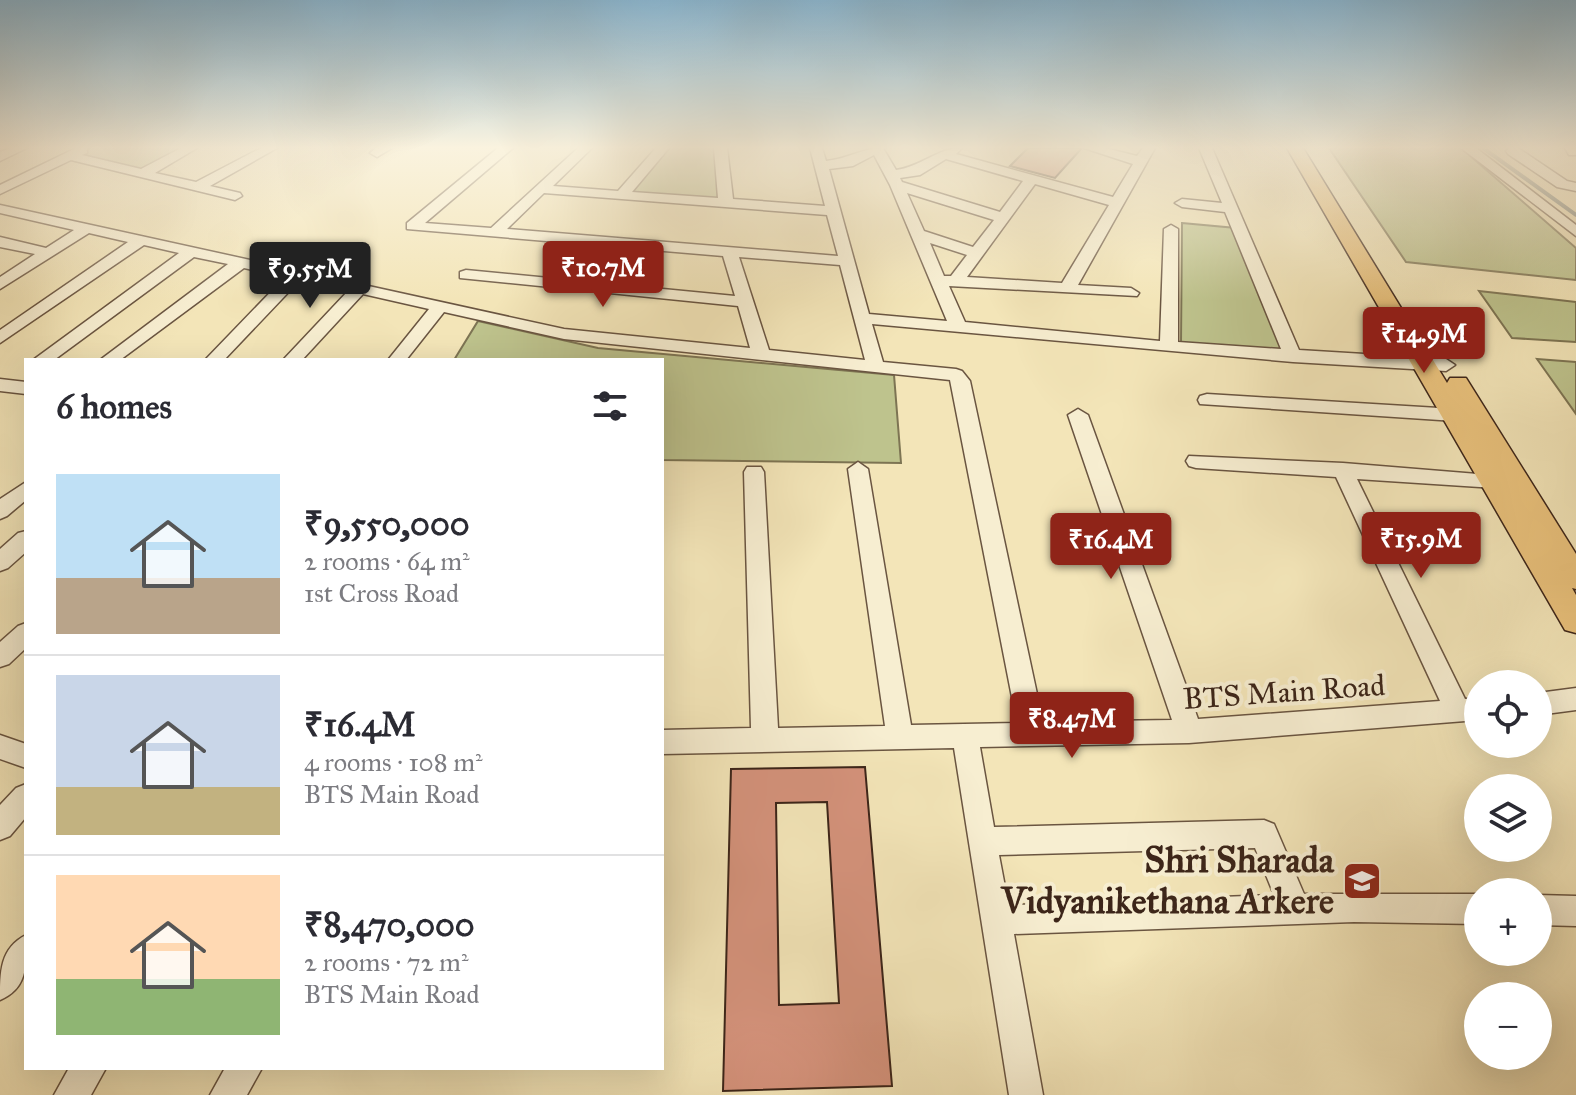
<!DOCTYPE html>
<meta charset="utf-8">
<style>
:root{--surface:#fff;--page:#f2f2f3;--text:#2b2b33;--muted:#7c7c81;--line:#e1e1e2;--accent:#8f2418}
body{margin:0;font-family:"IM FELL Great Primer",serif;background:var(--page);color:var(--text);height:100vh;display:flex;flex-direction:column;font-size:30px;white-space:nowrap}
*{box-sizing:border-box;margin:0}
p{font-size:26px;color:var(--muted)}
.icon{flex:none;width:44px;height:44px;fill:none;stroke:currentColor;stroke-width:2;stroke-linecap:round;stroke-linejoin:round}
.map{position:relative;flex:1;overflow:hidden}
.panel{position:absolute;left:24px;top:358px;width:640px;height:712px;display:flex;flex-direction:column;background:var(--surface);border-radius:0px;box-shadow:0 8px 32px #0002}
.panel>*{flex:none}
.tools{position:absolute;left:1464px;top:670px;display:grid;gap:16px}
.tools a{display:grid;place-items:center;width:88px;height:88px;border-radius:50%;background:var(--surface);box-shadow:0 8px 32px #0002;font-size:40px}
.price{position:absolute;translate:-50% -68px;padding:0 18px;border-radius:8px;background:var(--accent);color:#fff;font-size:26px;line-height:52px;filter:drop-shadow(0 2px 4px #0008)}
.price::after{content:'';position:absolute;left:50%;top:48px;width:24px;height:18px;margin-left:-12px;background:inherit;clip-path:polygon(0 0,100% 0,50% 100%)}
.price.on{background:#222;color:#fff}
ul{padding:0;list-style:none}
li{display:flex;align-items:center;gap:24px;height:200px;padding:0 32px}
li+li{border-top:2px solid var(--line)}
li span{display:grid;place-items:center;flex:none;width:224px;height:160px;border-radius:0px;color:#555}
li>.icon{margin-inline-start:auto}
span .icon{width:96px;height:96px;fill:#fffc;stroke-width:1}
li b{font-size:34px}
h2{display:flex;justify-content:space-between;align-items:center;height:96px;padding:0 32px;font-size:34px}
.map>svg:first-child{display:block}
.green{fill:#bec38d;stroke:#7d7453;stroke-width:2}
.lines{fill:none;stroke-linecap:round;stroke-linejoin:round}
.stream{stroke:#768078;stroke-width:4}
.building{fill:#d4927b;stroke:#3c2519;stroke-width:2;fill-rule:evenodd}
.minor-casing{stroke:#6a5541;stroke-width:3}
.major-casing{stroke:#3c2519;stroke-width:3}
.minor{fill:#f7eed1;fill-rule:evenodd}
.major{fill:#eac27c;fill-rule:evenodd}
.labels{text-anchor:middle;dominant-baseline:central;stroke-width:8;stroke-linejoin:round;paint-order:stroke}
.street-label{font-size:30px;fill:#3c2519;stroke:#f7eed1}
.near-poi-label{font-size:36px;font-weight:bold;fill:#3c2519;stroke:#f7eed1;text-anchor:end}
</style>
<div class="map">
<svg width="1576" height="1095" viewBox="0 0 1576 1095">
<rect width="100%" height="100%" fill="#f3e5b8"/>
<filter id="stains"><feTurbulence type="fractalNoise" baseFrequency=".0025" numOctaves="4"/><feColorMatrix values="0 0 0 0 .2 0 0 0 0 .09 0 0 0 0 .02 0 0 0 .5 -.17"/></filter>
<radialGradient id="worn" r=".72"><stop offset=".6" stop-color="#630" stop-opacity="0"/><stop offset="1" stop-color="#630" stop-opacity=".3"/></radialGradient>
<path class="green" d="M87,148H191L142,174L69,156Z
M663,148H721L726,203L622,195Z
M1329,148H1461L1576,248V280L1406,262Z
M1182,223L1236,228L1291,352L1181,343Z
M1479,291L1576,302V342L1512,338Z
M478,321L598,348L894,375L901,463L662,460V360H454Z
M1537,359L1576,362V414Z"/>
<g class="lines">
<path class="stream" d="M1483,148L1576,215"/>
</g>
<path class="building" d="M1028,148H1081V149L1055,178L1010,166Z
M865,767L892,1086L723,1091L731,769ZM827,802L839,1003L779,1005L776,803Z"/>
<g class="lines">
<defs>
<path id="minor" d="M10,148H27L0,161V152Z
M76,148H87V153L82,155L141,169L181,148H197L155,173L196,182L261,148H277L210,186L240,193L242,196L235,200L71,160L0,194V185Z
M376,148H392L377,157L370,153Z
M498,148H513L425,223L491,228L578,148H592L553,186L618,191L656,148H669L632,192L718,198L714,148H727L733,199L825,206L810,148H822L826,161C847,159 863,148 883,148L896,170C921,167 937,148 962,148L956,154L1113,197L1133,164L1084,148H1105L1137,156L1143,148H1155L1078,285L1131,288L1139,293L1137,296L949,286L965,322L1160,341L1164,229L1171,225L1178,229V342L1281,349L1225,212L1182,207L1175,203L1182,199L1222,203L1199,148H1212L1299,350L1446,359L1455,365L1446,371L1293,362L872,324L883,362L956,369L962,371L970,381L1043,722L1172,720L1068,415L1078,409L1088,415L1198,719L1440,701L1336,477L1196,468L1189,466L1186,461L1189,456L1343,463L1502,476L1505,481L1502,486L1495,488L1357,479L1465,699L1478,698V720L1189,743L980,747L994,827L1264,820L1274,824L1304,894H1478V924L1354,922L1014,934L1043,1095H1009L954,748L662,754V730L751,728L744,472L747,467H761L764,472L778,728L885,726L848,469L858,462L868,469L911,725L1017,723L950,380L564,339L444,312L406,360H388L429,309L363,294L302,360H283L348,291L300,280L224,360H205L285,277L244,268L120,360H100L228,264L194,257L54,360H33L179,253L144,245L0,343V330L128,242L89,233L0,289V277L35,254L0,247V237L46,248L74,230L0,213V205L564,329L750,348L738,306L460,278V272L466,270L735,296L723,256L407,229V223ZM874,155L890,185L947,321L869,314L829,169L853,166ZM946,159L1023,181L1000,212L902,182L900,178L920,175ZM1035,184L1109,205L1062,283L967,277ZM544,193L827,215L838,256L507,229ZM907,193L994,220L973,247L924,231ZM930,243L967,255L951,276H944ZM739,257L840,265L865,360L769,350ZM1255,848L1274,895L1017,905L1009,908L999,855Z
M1461,148H1476L1576,225V236Z
M1510,148H1518L1567,181L1576,183V191L1557,187L1508,154L1506,151Z
M1565,148H1576V155H1569Z
M0,379L26,382V394L0,391Z
M1207,394L1455,409L1465,415L1455,421L1200,404L1198,400L1200,396Z
M26,482V500L7,516L0,519V499Z
M26,531V552L8,568L0,571V549L18,533Z
M26,623V648L9,664L0,667V642L18,626Z
M1576,688V710L1538,715V693Z
M0,735L26,744V768L0,759Z
M26,784V817L10,836L0,840V805L16,788Z
M1538,895L1576,896V926L1538,925Z
M26,935C26,963 29,988 0,1000C0,972 0,948 26,935Z
M69,1068H106L91,1095H54Z
M225,1068H262L247,1095H210Z"/>
<path id="major" d="M1287,148H1303L1447,383L1450,378H1466L1576,554V589L1572,588L1576,595V633L1565,630Z"/>
</defs>
<use href="#minor" class="minor-casing"/>
<use href="#major" class="major-casing"/>
<use href="#minor" class="minor"/>
<use href="#major" class="major"/>
</g>
<linearGradient id="sky" x2="0" y2="1"><stop stop-color="#8ab8d4"/><stop offset="0.49" stop-color="#faf3df"/><stop offset="1" stop-color="#faf3df" stop-opacity="0"/></linearGradient>
<rect width="1576" height="301" fill="url(#sky)"/>
<defs>
<symbol id="school-square" viewBox="-11 -11 22 22"><rect x="-9" y="-9" width="18" height="18" rx="4" fill="#8f2418" stroke="#f7eed1"/><path d="M0-5L7-2L0 1L-7-2ZM-4 1L0 2.5L4 1V4Q0 6-4 4Z" fill="#fff"/></symbol>
</defs>
<g fill-rule="evenodd">
<use href="#school-square" x="1340" y="859" width="44" height="44"/>
</g>
<g class="labels">
<g class="street-label">
<text transform="translate(1284 692) rotate(-4)">BTS Main Road</text>
</g>
<g class="near-poi-label">
<text x="1334" y="860">Shri Sharada<tspan x="1334" dy="41">Vidyanikethana Arkere</tspan></text>
</g>
</g>
<rect width="100%" height="100%" filter="url(#stains)"/>
<rect width="100%" height="100%" fill="url(#worn)"/>
</svg>
<div class="tools">
<a><svg class="icon" aria-label="locate" viewBox="0 0 24 24"><circle cx="12" cy="12" r="6"/><path d="M12 2v4M12 18v4M2 12h4M18 12h4"/></svg></a>
<a><svg class="icon" aria-label="layers" viewBox="0 0 24 24"><path d="M12 4l9 5-9 5-9-5zM3 14l9 5 9-5"/></svg></a>
<a>+</a>
<a>−</a>
</div>
<b class="price" style="left:603px;top:309px">₹10.7M</b>
<b class="price on" style="left:310px;top:310px">₹9.55M</b>
<b class="price" style="left:1424px;top:375px">₹14.9M</b>
<b class="price" style="left:1421px;top:580px">₹15.9M</b>
<b class="price" style="left:1111px;top:581px">₹16.4M</b>
<b class="price" style="left:1072px;top:760px">₹8.47M</b>
<section class="panel">
<h2>6 homes<svg class="icon" aria-label="filters" viewBox="0 0 24 24"><path d="M4 7h16M4 17h16"/><circle cx="9" cy="7" r="2"/><circle cx="15" cy="17" r="2"/></svg></h2>
<ul>
<li><span style="background:linear-gradient(#bfe0f5 65%,#b9a48a 0)"><svg class="icon" aria-label="home" viewBox="0 0 24 24"><path d="M3 11l9-7 9 7M6 9v11h12V9"/></svg></span><div><b>₹9,550,000</b><p>2 rooms · 64 m²</p><p>1st Cross Road</p></div></li>
<li><span style="background:linear-gradient(#c9d6e8 70%,#c2b280 0)"><svg class="icon" aria-label="home" viewBox="0 0 24 24"><path d="M3 11l9-7 9 7M6 9v11h12V9"/></svg></span><div><b>₹16.4M</b><p>4 rooms · 108 m²</p><p>BTS Main Road</p></div></li>
<li><span style="background:linear-gradient(#ffd9b3 65%,#8fb573 0)"><svg class="icon" aria-label="home" viewBox="0 0 24 24"><path d="M3 11l9-7 9 7M6 9v11h12V9"/></svg></span><div><b>₹8,470,000</b><p>2 rooms · 72 m²</p><p>BTS Main Road</p></div></li>
</ul>
</section>
</div>
